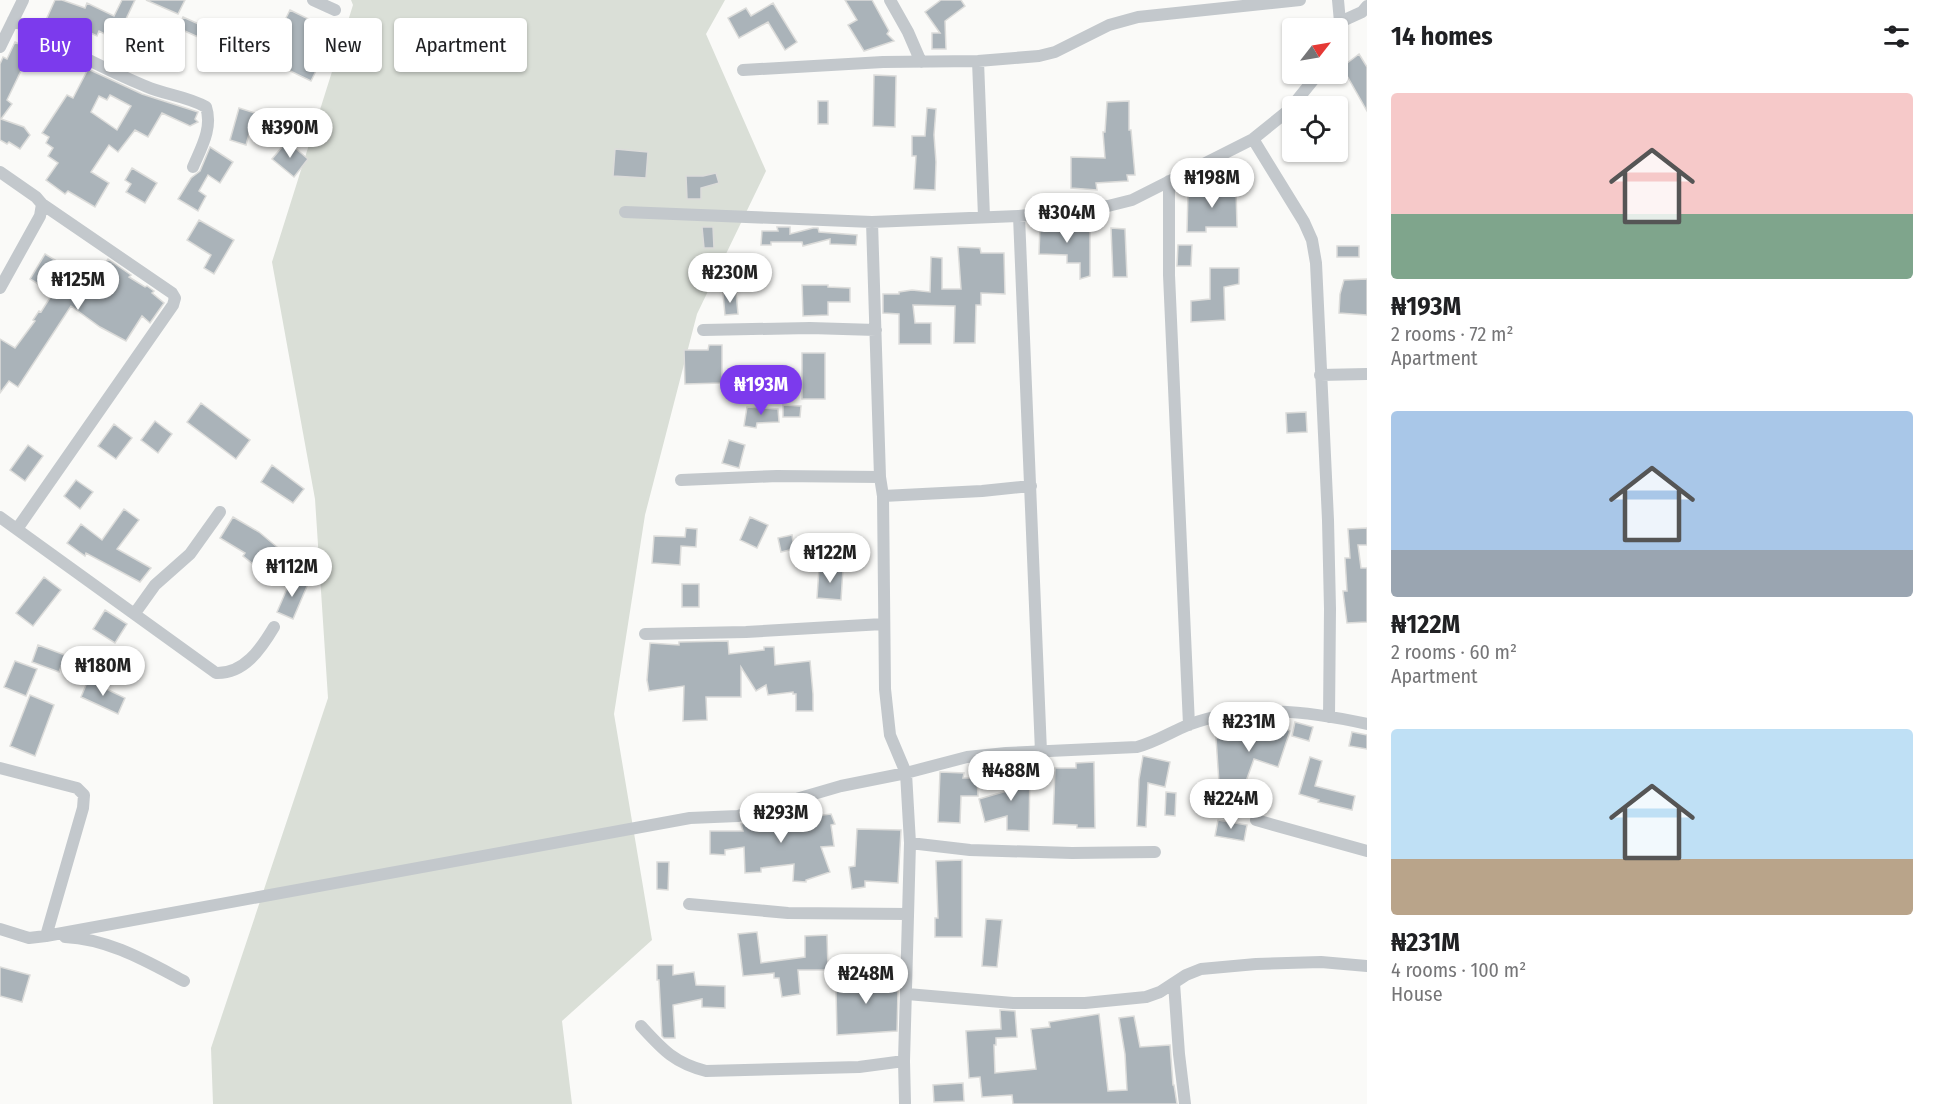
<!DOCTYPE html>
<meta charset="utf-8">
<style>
:root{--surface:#fff;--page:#f6f6f6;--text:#202124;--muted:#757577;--accent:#7c3aed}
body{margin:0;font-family:"Fira Sans Condensed",sans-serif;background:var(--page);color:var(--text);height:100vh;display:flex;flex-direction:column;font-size:22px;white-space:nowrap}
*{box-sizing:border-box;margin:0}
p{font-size:20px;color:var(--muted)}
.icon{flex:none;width:33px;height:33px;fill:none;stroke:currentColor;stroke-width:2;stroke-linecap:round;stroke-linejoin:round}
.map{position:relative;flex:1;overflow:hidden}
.details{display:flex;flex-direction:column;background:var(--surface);width:570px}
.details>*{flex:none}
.top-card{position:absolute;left:18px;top:18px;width:570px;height:54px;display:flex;gap:12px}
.needle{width:39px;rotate:59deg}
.fabs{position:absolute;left:1282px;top:18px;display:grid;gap:12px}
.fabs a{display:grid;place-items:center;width:66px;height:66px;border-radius:6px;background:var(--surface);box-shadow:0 2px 4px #0004;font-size:30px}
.price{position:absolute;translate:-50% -51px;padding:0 14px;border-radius:21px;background:#fff;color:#222;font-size:20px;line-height:39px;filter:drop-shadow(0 2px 3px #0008)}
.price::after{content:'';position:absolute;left:50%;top:36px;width:18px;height:14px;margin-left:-9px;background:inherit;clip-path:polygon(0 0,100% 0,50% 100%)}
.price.active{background:var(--accent);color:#fff}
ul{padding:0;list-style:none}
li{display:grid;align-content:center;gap:12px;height:318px;padding:0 24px}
li span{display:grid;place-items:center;height:186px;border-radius:6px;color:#555}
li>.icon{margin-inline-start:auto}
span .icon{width:108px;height:108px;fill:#fffc;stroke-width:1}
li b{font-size:26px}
h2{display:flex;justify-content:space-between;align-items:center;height:72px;padding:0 24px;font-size:26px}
.pill{padding:0 21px;border-radius:6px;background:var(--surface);box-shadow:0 2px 4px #0004;font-size:21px;line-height:54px}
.pill.active{background:var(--accent);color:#fff}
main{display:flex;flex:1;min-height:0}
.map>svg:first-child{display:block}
.green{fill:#dadfd7}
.building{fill:#aab3b9;stroke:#dcdcda;stroke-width:1.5;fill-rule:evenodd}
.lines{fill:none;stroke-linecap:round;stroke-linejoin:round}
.minor{stroke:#c3c8cc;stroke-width:12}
</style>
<main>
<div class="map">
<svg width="1367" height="1104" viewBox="0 0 1367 1104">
<rect width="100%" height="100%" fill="#fafaf8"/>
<path class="green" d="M351,0H725L706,34L766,171L697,314L645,515L614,714L652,940L562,1021L572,1104H213L211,1048L328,698L315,499L272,262L353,5Z"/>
<path class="building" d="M55,0H62L85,8L87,3L114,16L122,0H135L116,40L99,31L97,36L70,23L68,30L46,20Z
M146,0H185L178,14Z
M845,0H872L889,31L887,34L894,41L864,51L848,25L857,20Z
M941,0H961L965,6L945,21L946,49H932V33H940L925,12Z
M773,3L797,42L785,50L768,22L739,38L728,18L746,8L751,16Z
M290,10L335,32L311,81L263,58L272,39L275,40Z
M183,17L212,30L207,41L178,28Z
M15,42L31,50L7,100L12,104L1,119L24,127L30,135L20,149L9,142L7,144L0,140V64L3,57L7,59Z
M1359,54L1367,67V111L1342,67Z
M88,69L142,94L198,112L195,119L198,122L190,126L162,113L148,137L135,130L118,152L109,145L91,172L109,183L95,207L68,191L65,194L46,180L58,163L48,156L53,148L46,143L49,137L42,133L67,95L73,98ZM110,95L131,106L117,130L91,112L99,96L107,100Z
M874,75L896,76L895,127L873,126Z
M818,101H828V124H818Z
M1129,101V130H1131L1135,175H1127L1128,181L1096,183L1097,190L1071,188V157L1105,158L1103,132H1105L1107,102Z
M239,108L255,113L246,145L230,140Z
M927,108L936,109L934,135L936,162L935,190L914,189L916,156H912V136H925Z
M287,141L308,159L294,177L272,159Z
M210,147L233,162L220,183L208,175L199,191L206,196L198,211L178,199L191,178L200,171Z
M615,149L648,152L646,178L613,176Z
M132,168L157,183L145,203L126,192L131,184L125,180Z
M716,173L719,183L701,188V199H687L686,176H703Z
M1211,187L1236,189L1237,227H1206V232H1187L1188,191L1211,189Z
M199,220L234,240L214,274L204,268L211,255L187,240Z
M1078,224V228L1090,229V276L1080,279V263H1067V255L1039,254L1040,225Z
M702,227H713L714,248H704Z
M777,227H790V234L813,228H818L819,232L857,235L856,245L830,244V239L803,246L802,242H771V245H761L762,231H778Z
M1111,228L1125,229L1127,277H1113Z
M1178,245H1192L1191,266H1177Z
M1337,246H1359V257H1337Z
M958,247L980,248L981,253H1004L1005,294L981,293V305H976L975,343H954L955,306L913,305L915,323H931V344H899V314L883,313V294H899V292L912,290L930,292L931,257L942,258V289H961Z
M45,254L97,285L108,266L105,264L108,259L131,275L129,277L145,287L147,286L154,291L152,293L164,303L150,323L142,316L126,341L100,327L71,306L18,387L9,381L0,393V339L15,348L35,321L33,320L39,311L41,312L53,293L30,279Z
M1210,268H1239V284L1224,287L1225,320L1191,322V301L1210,299Z
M1367,279V315L1339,313L1340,294L1344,280Z
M802,285H828V287L850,288V302H828V315L803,316Z
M736,292L738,314L725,315L723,293Z
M709,345H722V383L685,384L684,350H708Z
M802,353H825V399H802Z
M201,403L250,440L236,459L187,422Z
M783,405L801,406L800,417H783Z
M747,407L778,409L779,422L757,423L756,428L744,426Z
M1306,412L1307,432L1287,433L1286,413Z
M155,421L172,434L158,453L141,440Z
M114,424L132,438L116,459L98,446Z
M729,440L745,445L739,468L722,463Z
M28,445L43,456L25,481L10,470Z
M272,465L304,489L293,503L261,482Z
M76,480L93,492L80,509L64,496Z
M124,509L139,520L117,549L151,568L140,582L86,553L85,556L67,543L81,524L102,540Z
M233,517L259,532L277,547L259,569L243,556L245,553L220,538Z
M750,517L768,525L757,548L740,540Z
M686,528L697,529L696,547L681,546L680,565L652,563L654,536L685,537Z
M1367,528V545H1358L1361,568H1367V622L1347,623L1343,591H1347L1345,558H1350L1348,529Z
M792,535L794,549L781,552L778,538Z
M819,568L843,569L841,600L817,598Z
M44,577L61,590L33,626L16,613Z
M292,577L308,584L293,619L277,612Z
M682,584H699V607H682Z
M105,610L127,624L115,643L93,629Z
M728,641L729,654L764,650V647H774L775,665L810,661L813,694V711H796V694H793V692L768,695L766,685L756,691L741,667V697H706L707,720L683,721L684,686L649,691L647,680L650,643L679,645V642Z
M38,645L65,655L59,672L32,662Z
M15,661L37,669L26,696L4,687Z
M88,680L125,698L118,714L81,697Z
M30,695L54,705L35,756L10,746Z
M1271,722L1290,731L1278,767L1254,759L1245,784L1237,781L1219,783L1216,738L1251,736L1263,740Z
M1295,722L1313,727L1309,741L1292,736Z
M1352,732L1367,735V749L1349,746Z
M1143,756L1170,762L1165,787L1148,783L1146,827L1137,826L1139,779Z
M1310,757L1322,761L1315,786L1355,796L1352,810L1318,802L1319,800L1299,794Z
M1094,762L1095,828H1077V825L1053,824L1055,768H1076V763Z
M1007,770H1030L1029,831L1007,830V816L985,822L979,799L1007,791Z
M940,772L964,773L963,778H977L978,796H961L960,823L938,822Z
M1166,792L1176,793L1175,816L1165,815Z
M831,814L835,824L831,825L834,846L821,847L830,872L806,880V882L793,881L794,864L761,868V872L745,873L744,847L725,850V855L710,854V831H743L741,824L769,817H790V819Z
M1218,820L1247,825L1244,841L1215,836Z
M857,829L901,830L898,883L865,881V887L852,889L849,867L855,866Z
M962,860V937H935V918H938L936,861Z
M657,862H669L668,890L657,889Z
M986,919L1002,920L997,967L982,966Z
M757,932L761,963L805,957V936L827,935L828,970H798L800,994L782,997L779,978H774V973L743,976L738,934Z
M657,965H673V975L694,972L696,985L725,986V1008L702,1007V999L673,1005L675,1038H664L662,1036L659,980H657Z
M0,967L30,975L22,1002L0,996Z
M865,971L867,978L891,976L893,991H898L897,1031L837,1035L836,990H843L839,977Z
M1000,1010L1015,1011L1017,1037L996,1038V1045H994L995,1073L1036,1069L1031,1029L1050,1027L1049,1022L1099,1014L1108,1091L1127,1090L1125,1054L1119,1018L1134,1016L1140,1047L1170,1045L1173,1085H1174L1177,1104H1013L1012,1095L982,1097L980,1077L969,1078L966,1031L1001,1029Z
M963,1083L964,1101L934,1102L933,1085Z"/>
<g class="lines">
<path class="minor" d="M313,0L335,10
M890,0L908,32L921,62
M1338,0L1340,22
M13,20C56,43 99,67 145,86C165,95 187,96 206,107C213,128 201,148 193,167
M0,47L23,0
M1338,48L1340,22L1362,12L1367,6
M978,61L984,217
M743,70L883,62L978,61L1039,56L1055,52L1109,25L1138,17L1300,0
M1253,139L1304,222L1312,240L1316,263L1328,520L1330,609L1329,717
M0,172L36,197L42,204L40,216L0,288
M1169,181V275L1189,725
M625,212L872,222L1019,216L1108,206L1132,200L1253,139L1289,110L1318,74
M1019,216L1041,752
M872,222L880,477L883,496L885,689L890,735L906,773L910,843L904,1061L905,1103
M703,330L810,328L876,330
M1320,375L1367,374
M681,480L777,476L880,477
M883,496L982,491L1031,486
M0,517L216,673C244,674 261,649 274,627
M17,529L173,305L175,298L172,293L42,204
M135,613L155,585L190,554L220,512
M645,634L746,632L883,624
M0,768L77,788L84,795L83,808L46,936L29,938L0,929
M1256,820L1367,851
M910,843L970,850L1072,853L1155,852
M689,904L788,913L908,914
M46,936L690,818L738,816L841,786L906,773L967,757L1006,753L1137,747C1156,742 1171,732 1188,725C1246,703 1309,711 1367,724
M65,937C109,939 146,961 184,981
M1174,983L1179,1054L1185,1104
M907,994L1013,1003H1085L1146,997L1160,992L1186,975L1201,969L1256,964L1321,962L1367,966
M641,1026C662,1049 674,1063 706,1071L859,1067L904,1061"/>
</g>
</svg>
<div class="fabs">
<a><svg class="needle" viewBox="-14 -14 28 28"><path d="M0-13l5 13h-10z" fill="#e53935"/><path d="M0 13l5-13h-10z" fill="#757577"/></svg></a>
<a><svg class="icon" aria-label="locate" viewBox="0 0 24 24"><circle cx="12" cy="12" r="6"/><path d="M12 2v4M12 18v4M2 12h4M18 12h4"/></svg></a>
</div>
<b class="price" style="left:290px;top:159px">₦390M</b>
<b class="price" style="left:1212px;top:209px">₦198M</b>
<b class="price" style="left:1067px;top:244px">₦304M</b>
<b class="price" style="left:730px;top:304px">₦230M</b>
<b class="price" style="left:78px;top:311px">₦125M</b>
<b class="price active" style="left:761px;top:416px">₦193M</b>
<b class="price" style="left:830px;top:584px">₦122M</b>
<b class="price" style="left:292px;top:598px">₦112M</b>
<b class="price" style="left:103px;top:697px">₦180M</b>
<b class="price" style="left:1249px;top:753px">₦231M</b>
<b class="price" style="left:1011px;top:802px">₦488M</b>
<b class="price" style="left:1231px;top:830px">₦224M</b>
<b class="price" style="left:781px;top:844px">₦293M</b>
<b class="price" style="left:866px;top:1005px">₦248M</b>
<div class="top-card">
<a class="pill active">Buy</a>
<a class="pill">Rent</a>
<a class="pill">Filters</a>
<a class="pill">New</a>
<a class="pill">Apartment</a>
</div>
</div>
<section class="details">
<h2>14 homes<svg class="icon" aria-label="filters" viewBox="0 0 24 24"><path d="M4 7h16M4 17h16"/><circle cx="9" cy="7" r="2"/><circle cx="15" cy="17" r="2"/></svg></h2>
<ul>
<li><span style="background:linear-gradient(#f6c9c9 65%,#7fa58c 0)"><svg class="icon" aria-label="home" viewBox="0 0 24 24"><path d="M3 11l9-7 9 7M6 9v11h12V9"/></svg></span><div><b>₦193M</b><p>2 rooms · 72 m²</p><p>Apartment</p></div></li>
<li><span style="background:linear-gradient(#a9c7e8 75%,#9aa5b1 0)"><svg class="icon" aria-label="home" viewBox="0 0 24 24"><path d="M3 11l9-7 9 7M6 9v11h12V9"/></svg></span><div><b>₦122M</b><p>2 rooms · 60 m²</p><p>Apartment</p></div></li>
<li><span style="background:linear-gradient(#bfe0f5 70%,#b9a48a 0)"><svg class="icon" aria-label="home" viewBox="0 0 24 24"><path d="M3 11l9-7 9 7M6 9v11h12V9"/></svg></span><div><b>₦231M</b><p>4 rooms · 100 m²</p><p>House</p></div></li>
</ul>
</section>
</main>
